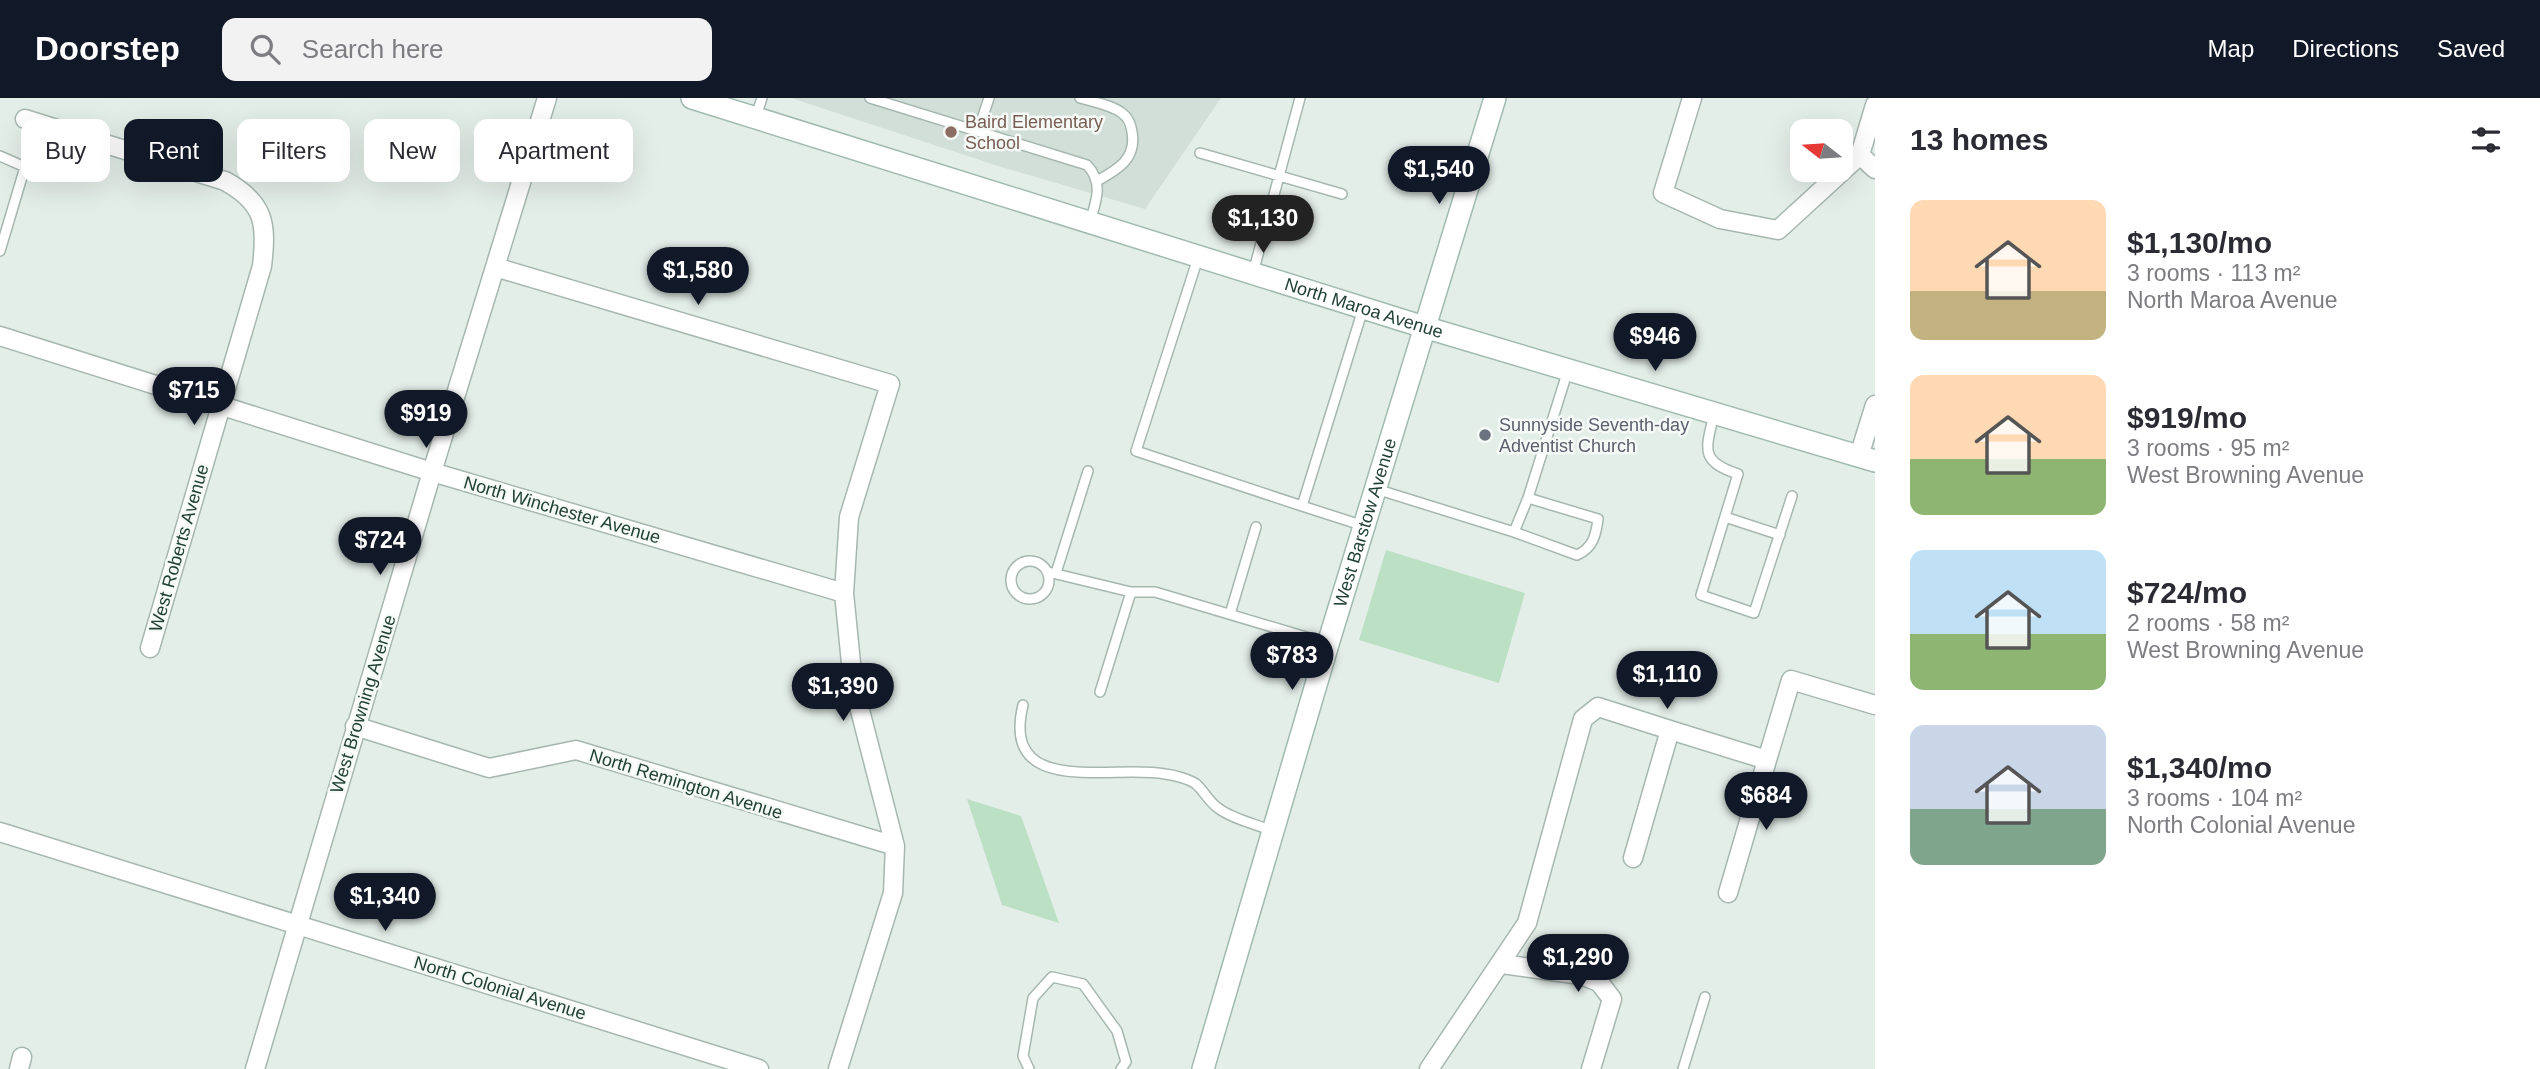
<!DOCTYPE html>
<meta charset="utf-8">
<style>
:root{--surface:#fff;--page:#f2f2f3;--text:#2b2b33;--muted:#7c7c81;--accent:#111827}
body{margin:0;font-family:Arial,sans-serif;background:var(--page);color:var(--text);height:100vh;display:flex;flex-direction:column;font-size:26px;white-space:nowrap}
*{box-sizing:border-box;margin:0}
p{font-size:23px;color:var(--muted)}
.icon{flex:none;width:38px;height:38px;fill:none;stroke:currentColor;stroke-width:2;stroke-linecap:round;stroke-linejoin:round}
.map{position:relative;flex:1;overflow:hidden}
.sheet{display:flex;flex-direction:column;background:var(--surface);width:665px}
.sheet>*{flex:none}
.guide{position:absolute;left:21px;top:21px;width:665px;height:63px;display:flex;gap:14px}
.needle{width:46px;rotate:287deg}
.buttons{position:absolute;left:1790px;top:21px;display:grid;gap:14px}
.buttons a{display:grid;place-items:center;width:63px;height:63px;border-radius:14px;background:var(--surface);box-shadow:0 7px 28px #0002;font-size:35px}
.price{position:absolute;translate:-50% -60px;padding:0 16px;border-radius:24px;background:var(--accent);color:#fff;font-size:23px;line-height:46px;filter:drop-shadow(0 2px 4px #0008)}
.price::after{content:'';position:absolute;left:50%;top:42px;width:21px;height:16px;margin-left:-10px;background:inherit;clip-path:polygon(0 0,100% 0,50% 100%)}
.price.active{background:#222;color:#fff}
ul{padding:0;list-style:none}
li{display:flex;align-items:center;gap:21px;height:175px;padding:0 35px}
li span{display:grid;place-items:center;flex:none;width:196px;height:140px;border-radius:14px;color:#555}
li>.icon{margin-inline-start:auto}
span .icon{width:84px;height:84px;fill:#fffc;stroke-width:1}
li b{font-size:30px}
h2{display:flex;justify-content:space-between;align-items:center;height:84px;padding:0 35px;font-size:30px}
.tag{padding:0 24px;border-radius:14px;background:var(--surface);box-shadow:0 7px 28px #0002;font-size:24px;line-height:63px}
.tag.active{background:var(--accent);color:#fff}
header{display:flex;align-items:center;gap:42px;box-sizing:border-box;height:98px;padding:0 35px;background:var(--accent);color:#fff}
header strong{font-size:33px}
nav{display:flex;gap:38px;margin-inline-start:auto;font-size:24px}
.search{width:490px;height:63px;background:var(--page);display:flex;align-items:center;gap:18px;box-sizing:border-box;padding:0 24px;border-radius:14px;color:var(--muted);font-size:26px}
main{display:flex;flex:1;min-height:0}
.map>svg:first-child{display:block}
.built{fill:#d2ded8}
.green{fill:#bce0c3}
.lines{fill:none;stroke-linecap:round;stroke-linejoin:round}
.lane-casing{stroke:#a6b7b0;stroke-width:12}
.street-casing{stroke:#a6b7b0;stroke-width:21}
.secondary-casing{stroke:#a1bab0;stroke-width:24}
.lane{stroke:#fff;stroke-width:9}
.street{stroke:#fff;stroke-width:18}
.secondary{stroke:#fff;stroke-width:21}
.education-dot{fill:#8d6e63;stroke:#f5faf7;stroke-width:2.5}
.worship-dot{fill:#6b7280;stroke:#f5faf7;stroke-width:2.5}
.labels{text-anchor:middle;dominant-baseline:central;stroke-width:5;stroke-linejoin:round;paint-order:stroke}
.education-label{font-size:18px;fill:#785e54;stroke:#f5faf7;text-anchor:start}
.street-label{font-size:18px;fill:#224136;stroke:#f5faf7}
.worship-label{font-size:18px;fill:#5b616d;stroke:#f5faf7;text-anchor:start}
</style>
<header>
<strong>Doorstep</strong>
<div class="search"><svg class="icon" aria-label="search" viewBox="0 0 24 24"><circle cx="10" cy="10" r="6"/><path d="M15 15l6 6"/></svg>Search here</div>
<nav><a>Map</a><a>Directions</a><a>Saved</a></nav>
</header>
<main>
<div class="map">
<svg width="1875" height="971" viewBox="0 0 1875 971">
<rect width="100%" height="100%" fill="#e4eee9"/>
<path class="built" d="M791,0H1221L1145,111L998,68Z"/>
<path class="green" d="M1386,452L1525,495L1499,585L1359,542Z
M967,701L1021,718L1059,825L1002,807Z"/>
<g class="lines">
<defs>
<path id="lane" d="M870,0L1087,67C1104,85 1096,103 1090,124
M1080,0C1094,4 1111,7 1122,15C1129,20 1131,26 1132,34C1137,61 1117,72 1097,83
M756,18L762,0
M978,33L989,0
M1200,55L1342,96
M0,58L25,69L0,153
M1198,160L1136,353L1302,408L1363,211
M1253,175L1300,0
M1714,316C1706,351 1699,363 1738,376L1701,497L1754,515L1792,398
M1376,391L1514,434L1577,457C1593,450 1596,437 1598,421L1528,400L1514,434
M1528,400L1568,272
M1302,408L1364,428
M1725,419L1780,437
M1011 482a19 19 0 1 1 38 0a19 19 0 1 1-38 0Z
M1048,474L1131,494H1155L1326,545
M1056,475L1088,373
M1230,516L1256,429
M1100,594L1131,494
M1023,607C1000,701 1114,666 1165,676C1174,677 1189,681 1196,686C1204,693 1209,704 1218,710C1232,721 1256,726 1272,733
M1029,971L1023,958L1033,900L1052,879L1083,886L1117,933L1126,964L1121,971
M1683,971L1705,899"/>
<path id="street" d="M1692,0L1663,95L1720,121L1778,132L1860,57L1875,7
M25,21L225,83C265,105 267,126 262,168L150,550
M1860,57L1875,71
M495,169L890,286L849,419L844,495L853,585L895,748L893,795L838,971
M0,238L432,374L844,495
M1859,358L1875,307
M355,628L489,670L576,652L895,748
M0,734L759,971
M1633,760L1670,632L1767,662L1791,582L1875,607
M1728,795L1767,662
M1502,866L1581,877L1599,884L1612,901L1591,971
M19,971L22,959
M255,971L432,374L547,0
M1429,971L1527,825L1583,621L1598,609L1670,632"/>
<g id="secondary">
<path id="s1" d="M692,0L1424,229L1875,363"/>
<path id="s2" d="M1203,971L1328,546L1495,0"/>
</g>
</defs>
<use href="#lane" class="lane-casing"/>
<use href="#street" class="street-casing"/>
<use href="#secondary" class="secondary-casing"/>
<use href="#lane" class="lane"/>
<use href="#street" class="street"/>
<use href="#secondary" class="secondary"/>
</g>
<circle class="education-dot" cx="951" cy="34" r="7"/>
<circle class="worship-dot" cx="1485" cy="337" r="7"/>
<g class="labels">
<g class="education-label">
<text x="965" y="24">Baird Elementary<tspan x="965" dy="21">School</tspan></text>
</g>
<g class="street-label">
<text stroke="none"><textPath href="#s1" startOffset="704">North Maroa Avenue</textPath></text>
<text transform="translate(562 412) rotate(16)">North Winchester Avenue</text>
<text stroke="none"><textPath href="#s2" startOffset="570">West Barstow Avenue</textPath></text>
<text transform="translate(179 450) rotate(-74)">West Roberts Avenue</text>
<text transform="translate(363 606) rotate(-73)">West Browning Avenue</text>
<text transform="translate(686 686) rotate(17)">North Remington Avenue</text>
<text transform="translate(500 890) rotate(17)">North Colonial Avenue</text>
</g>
<g class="worship-label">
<text x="1499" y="327">Sunnyside Seventh-day<tspan x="1499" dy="21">Adventist Church</tspan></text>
</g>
</g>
</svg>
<div class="buttons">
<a><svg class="needle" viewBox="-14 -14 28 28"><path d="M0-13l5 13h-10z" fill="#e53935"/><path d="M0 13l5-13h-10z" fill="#7c7c81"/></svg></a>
</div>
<b class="price" style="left:1439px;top:108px">$1,540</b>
<b class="price active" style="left:1263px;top:157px">$1,130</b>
<b class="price" style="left:698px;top:209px">$1,580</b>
<b class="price" style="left:1655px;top:275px">$946</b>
<b class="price" style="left:194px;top:329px">$715</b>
<b class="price" style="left:426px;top:352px">$919</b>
<b class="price" style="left:380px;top:479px">$724</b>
<b class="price" style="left:1292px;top:594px">$783</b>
<b class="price" style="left:1667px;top:613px">$1,110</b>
<b class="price" style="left:843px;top:625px">$1,390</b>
<b class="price" style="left:1766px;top:734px">$684</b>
<b class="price" style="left:385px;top:835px">$1,340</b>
<b class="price" style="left:1578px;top:896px">$1,290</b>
<div class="guide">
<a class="tag">Buy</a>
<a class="tag active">Rent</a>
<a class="tag">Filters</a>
<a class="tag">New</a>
<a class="tag">Apartment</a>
</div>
</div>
<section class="sheet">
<h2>13 homes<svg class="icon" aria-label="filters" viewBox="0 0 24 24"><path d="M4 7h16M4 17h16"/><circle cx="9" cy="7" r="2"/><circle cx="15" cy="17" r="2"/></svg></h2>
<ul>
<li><span style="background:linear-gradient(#ffd9b3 65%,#c2b280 0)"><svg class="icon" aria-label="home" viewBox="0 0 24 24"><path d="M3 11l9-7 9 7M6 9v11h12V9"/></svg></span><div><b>$1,130/mo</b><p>3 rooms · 113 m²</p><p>North Maroa Avenue</p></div></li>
<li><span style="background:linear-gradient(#ffd9b3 60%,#8fb573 0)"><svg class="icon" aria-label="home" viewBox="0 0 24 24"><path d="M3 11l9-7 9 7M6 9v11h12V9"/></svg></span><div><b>$919/mo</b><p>3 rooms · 95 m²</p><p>West Browning Avenue</p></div></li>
<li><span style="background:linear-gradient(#bfe0f5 60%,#8fb573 0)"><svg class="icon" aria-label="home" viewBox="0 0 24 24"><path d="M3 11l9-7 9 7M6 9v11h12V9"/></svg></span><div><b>$724/mo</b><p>2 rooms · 58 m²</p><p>West Browning Avenue</p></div></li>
<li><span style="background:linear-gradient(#c9d6e8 60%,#7fa58c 0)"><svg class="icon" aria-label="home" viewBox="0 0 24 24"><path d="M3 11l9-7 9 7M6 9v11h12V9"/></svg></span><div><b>$1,340/mo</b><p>3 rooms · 104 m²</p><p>North Colonial Avenue</p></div></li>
</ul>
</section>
</main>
